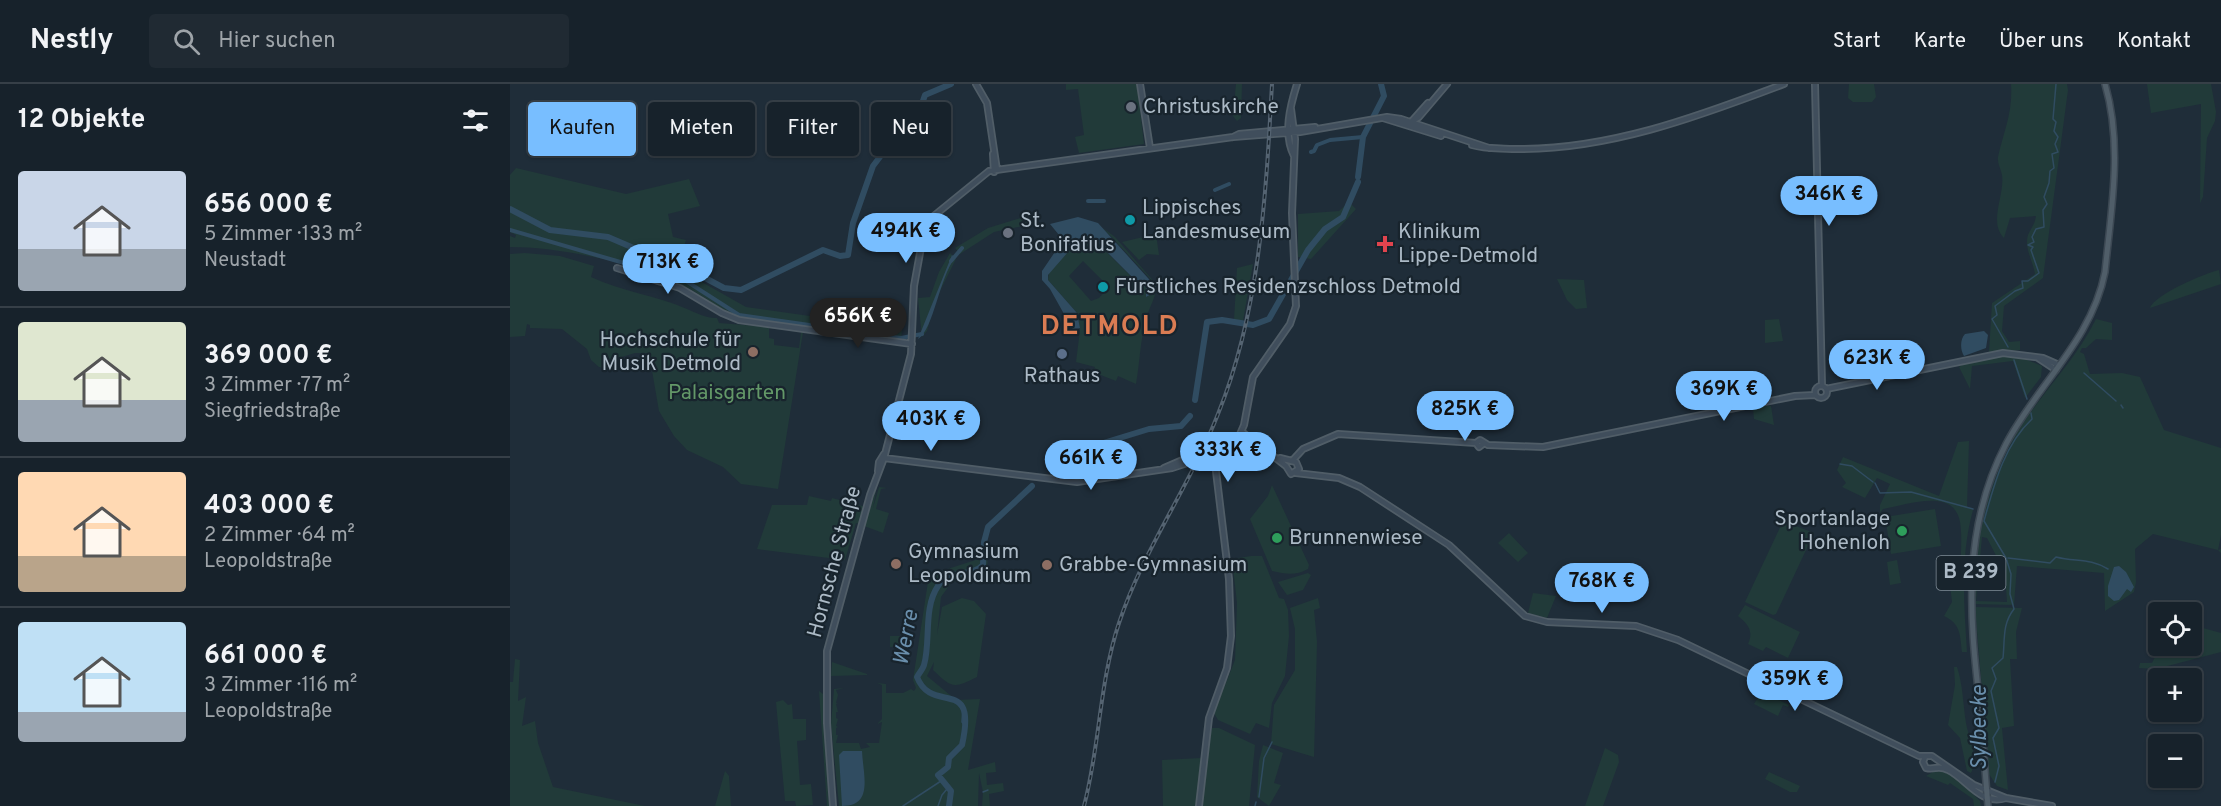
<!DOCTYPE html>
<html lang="de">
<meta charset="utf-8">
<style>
:root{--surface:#17222b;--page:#202a33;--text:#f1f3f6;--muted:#9ea4a9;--line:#363f47;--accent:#78beff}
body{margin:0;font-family:Overpass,sans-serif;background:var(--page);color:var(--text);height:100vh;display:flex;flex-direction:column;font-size:22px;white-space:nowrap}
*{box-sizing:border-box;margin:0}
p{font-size:20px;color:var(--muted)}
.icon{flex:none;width:33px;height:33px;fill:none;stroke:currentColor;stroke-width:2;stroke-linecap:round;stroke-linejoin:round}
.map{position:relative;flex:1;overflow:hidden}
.drawer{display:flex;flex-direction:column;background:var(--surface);width:510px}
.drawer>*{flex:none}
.hud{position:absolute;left:18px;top:18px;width:570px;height:54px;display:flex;gap:12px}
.controls{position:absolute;left:1638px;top:518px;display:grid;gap:12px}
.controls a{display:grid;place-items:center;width:54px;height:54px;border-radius:6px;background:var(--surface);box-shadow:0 2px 4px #0004,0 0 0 2px var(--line);font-size:30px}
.price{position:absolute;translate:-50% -51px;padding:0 14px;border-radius:21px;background:var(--accent);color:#111;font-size:20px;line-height:39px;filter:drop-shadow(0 2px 3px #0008)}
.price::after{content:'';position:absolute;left:50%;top:36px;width:18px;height:14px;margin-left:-9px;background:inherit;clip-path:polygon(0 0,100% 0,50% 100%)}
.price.selected{background:#222;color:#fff}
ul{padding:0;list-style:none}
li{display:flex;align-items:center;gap:18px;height:150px;padding:0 18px}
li+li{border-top:2px solid var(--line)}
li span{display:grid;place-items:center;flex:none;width:168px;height:120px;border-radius:6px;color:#555}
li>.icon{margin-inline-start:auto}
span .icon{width:72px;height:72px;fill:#fffc;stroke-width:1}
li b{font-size:26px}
h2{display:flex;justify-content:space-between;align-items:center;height:72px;padding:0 18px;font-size:26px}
.chip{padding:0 21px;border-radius:6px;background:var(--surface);box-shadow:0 2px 4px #0004,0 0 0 2px var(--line);font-size:21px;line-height:54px}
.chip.selected{background:var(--accent);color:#111}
header{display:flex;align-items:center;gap:36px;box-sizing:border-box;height:84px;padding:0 30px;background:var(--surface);border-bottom:2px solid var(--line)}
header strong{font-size:28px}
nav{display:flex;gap:33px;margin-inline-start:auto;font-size:21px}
.search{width:420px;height:54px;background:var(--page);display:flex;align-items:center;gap:15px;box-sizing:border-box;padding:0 21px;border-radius:6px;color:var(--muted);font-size:22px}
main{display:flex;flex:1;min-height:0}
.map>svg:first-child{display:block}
.green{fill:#213a39;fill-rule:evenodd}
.water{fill:#304c61}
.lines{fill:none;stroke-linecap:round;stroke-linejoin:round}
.stream{stroke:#304c61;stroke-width:1.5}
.canal{stroke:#304c61;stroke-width:4}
.river{stroke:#304c61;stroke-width:6}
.secondary-casing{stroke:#505d67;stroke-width:8}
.primary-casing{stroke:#3c4853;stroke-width:8}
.secondary{stroke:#404e5c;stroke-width:4.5}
.primary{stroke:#505e69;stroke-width:5}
.rail-casing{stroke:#546371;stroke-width:4}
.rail{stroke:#18242d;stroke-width:1.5;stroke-dasharray:4.5;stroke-linecap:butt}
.worship-dot{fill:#6b7280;stroke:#18242d;stroke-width:2}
.culture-dot{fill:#0f9aa8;stroke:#18242d;stroke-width:2}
.health-dot{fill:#e0444e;stroke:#18242d;stroke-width:2}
.education-dot{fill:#8d6e63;stroke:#18242d;stroke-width:2}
.service-dot{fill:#5c6f8a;stroke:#18242d;stroke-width:2}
.leisure-dot{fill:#2e9e5b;stroke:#18242d;stroke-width:2}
.labels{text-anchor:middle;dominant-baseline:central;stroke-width:4.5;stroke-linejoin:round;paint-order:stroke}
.shield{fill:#18242d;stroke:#808d98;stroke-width:1.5}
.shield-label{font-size:20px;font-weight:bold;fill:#acbac6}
.poi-label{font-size:21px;fill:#acbac6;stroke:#18242d;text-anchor:start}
.park-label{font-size:21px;fill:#639868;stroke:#18242d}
.street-label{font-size:21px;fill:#acbac6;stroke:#18242d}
.water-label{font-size:22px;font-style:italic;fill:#6a8fac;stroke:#18242d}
.district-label{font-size:27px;font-weight:bold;letter-spacing:1.5px;fill:#da7c53;stroke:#18242d}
</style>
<header>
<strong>Nestly</strong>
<div class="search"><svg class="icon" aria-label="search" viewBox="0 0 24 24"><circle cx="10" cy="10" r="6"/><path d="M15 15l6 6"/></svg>Hier suchen</div>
<nav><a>Start</a><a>Karte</a><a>Über uns</a><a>Kontakt</a></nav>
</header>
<main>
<section class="drawer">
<h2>12 Objekte<svg class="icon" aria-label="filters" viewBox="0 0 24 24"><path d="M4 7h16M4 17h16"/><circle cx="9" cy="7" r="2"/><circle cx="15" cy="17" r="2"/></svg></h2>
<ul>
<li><span style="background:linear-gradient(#c9d6e8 65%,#9aa5b1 0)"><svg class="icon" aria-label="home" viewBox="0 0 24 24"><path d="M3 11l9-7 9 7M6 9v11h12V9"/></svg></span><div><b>656 000 €</b><p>5 Zimmer · 133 m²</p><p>Neustadt</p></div></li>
<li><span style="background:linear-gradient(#dfe7d0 65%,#9aa5b1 0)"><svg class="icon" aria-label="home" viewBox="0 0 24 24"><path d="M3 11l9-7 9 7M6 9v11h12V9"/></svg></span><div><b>369 000 €</b><p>3 Zimmer · 77 m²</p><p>Siegfriedstraße</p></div></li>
<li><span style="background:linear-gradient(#ffd9b3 70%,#b9a48a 0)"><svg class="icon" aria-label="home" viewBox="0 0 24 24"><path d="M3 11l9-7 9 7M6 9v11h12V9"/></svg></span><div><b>403 000 €</b><p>2 Zimmer · 64 m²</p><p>Leopoldstraße</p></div></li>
<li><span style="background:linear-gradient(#bfe0f5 75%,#9aa5b1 0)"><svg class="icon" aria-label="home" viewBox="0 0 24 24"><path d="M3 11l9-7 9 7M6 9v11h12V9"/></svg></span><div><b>661 000 €</b><p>3 Zimmer · 116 m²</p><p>Leopoldstraße</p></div></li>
</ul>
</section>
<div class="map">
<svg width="1711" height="722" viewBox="0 0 1711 722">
<rect width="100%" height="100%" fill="#1f2d39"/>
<path class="green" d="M556,0H627L634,60L569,69L565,53L574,51L568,5L556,6Z
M726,0H732L731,34L727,37L723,32Z
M1339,0H1364L1366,13L1362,18H1343L1338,14Z
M1501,0H1557L1558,6L1533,194L1494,222L1492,247L1499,258L1510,257V266L1479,268L1482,219L1525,190C1523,177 1514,164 1518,151C1521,144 1525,140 1526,132L1500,134L1494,154C1478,138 1495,111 1492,91C1491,85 1487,79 1488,73C1494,46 1503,29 1501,0Z
M1637,0H1701L1706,28L1705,37L1697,54L1693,113L1690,119L1691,20L1641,29Z
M6,84L116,110L179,95L190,122L158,130L163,153L176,156L169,179L193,190L190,197L236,223L392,245L391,257L233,234C209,227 194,211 172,201C125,179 51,163 0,163V152L5,154L6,151L0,148V91Z
M839,118L846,125L801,175L788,173V130L829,127Z
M527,129L528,139L484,148L450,170L445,164L478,144Z
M593,144L605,153L647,201C646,213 639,224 636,235C630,258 630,277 626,300L608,292L606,297L583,288L585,283L566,278L570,246L567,229L538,196L539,187L572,152L579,151L629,200L636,203V213L645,208L646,201ZM573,177L599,203L589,214L581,217L559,192Z
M646,150L649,171L637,170L629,176L612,158Z
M15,169L50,172L84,182L81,193C112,208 146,211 177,225C186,229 199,235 207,234L209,239L259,243V254L264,255V261L289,264L291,248H293L268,405L231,400L213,383L177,366L164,352L149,327L139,269H125L105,275L106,286L89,283L81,276L77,265L52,245L20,244V241L17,240L15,252L0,253V170Z
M440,169L446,175L425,217L417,247L412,253L408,214L420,213L429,188Z
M743,180L733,237L724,236L727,184Z
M1709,186L1711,200L1640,224C1644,211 1695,189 1709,186Z
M1047,195L1074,196L1077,224L1066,225L1057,216Z
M1269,235L1273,257L1255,259V236Z
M1586,235L1602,239V256L1586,255L1576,264H1572L1570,268L1574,270L1580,290L1612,289L1630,293L1654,346L1711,364V451L1708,466L1711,465V469L1708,466L1643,450L1625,465L1626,498L1624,508L1595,527L1594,489L1507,482L1504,521L1464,520C1463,461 1476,404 1505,352C1529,311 1565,278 1586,235ZM1472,453L1477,454L1495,489L1497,518L1466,517Z
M1495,272H1508L1532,282L1531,293L1515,314L1503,277L1462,282L1460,305L1449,283L1455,279Z
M1253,322H1261L1264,341L1244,335L1243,325Z
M1459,357L1457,424L1463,426C1450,473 1454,520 1457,568H1452C1450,551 1451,540 1434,532L1442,518L1437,474L1451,471C1451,461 1452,449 1450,438C1444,403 1397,421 1373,425L1370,429V421L1380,400L1367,394L1355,414L1332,403L1336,399L1327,386L1333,373L1429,412L1448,358Z
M762,401L799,481L798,485C785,492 776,490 762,487L740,435L758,412Z
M367,402L363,424L369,403L377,404L371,405L366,425L379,429L373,449L346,439L335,476L247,465L262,421H297L299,412L321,417L322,414L360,424Z
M1425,425L1431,462L1381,470L1375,433Z
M1273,437L1304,449L1266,530L1263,531L1235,518Z
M999,449L1018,469L1008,478L988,459Z
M478,472L477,486L441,499L431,513L427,551L432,523L452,514L464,517L476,530L467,593C443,605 442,604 423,586L424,578L417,592L446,616L470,615L458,686L485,678L486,688L476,689L477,701L493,699L494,707L479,710L480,722H472L473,708L469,689L468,722H329L321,640L324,605L334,604L326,606L328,611L326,619L328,620H326L328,628H326V634L328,635L326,642L328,643L326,644V651H328L326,659H349L351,665L360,663L356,659H369L372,638L367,640L372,635V601L367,599L376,600V609H393L401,605L404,607L406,604L403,596L419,491Z
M741,472H752L769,514L774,515L778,526L779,552L775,592L762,619L759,644L746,639L740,650L708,636L704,629L725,576L727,519L722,475Z
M1387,476L1391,499L1380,501L1377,478Z
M798,489L801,491L793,506L777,511L768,498Z
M1023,509L1046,512L1037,534L1018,529Z
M808,514L810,524L804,526L807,558L804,673L761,660L764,621L785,586V545L780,524Z
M1235,521L1290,548L1278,574L1256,563L1253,567L1238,560C1244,547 1238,540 1228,532Z
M1465,523L1512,524L1506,548L1507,575H1500L1504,642L1492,644L1498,706L1487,702L1479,690Z
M1682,541L1711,549V568L1646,585L1629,584L1630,579H1642L1651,561H1682Z
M380,552H402V562L380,563Z
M5,575L10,576L8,617L16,613L12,642L25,637L28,659L43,703L135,722H0V598H3Z
M322,578L357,590V591L321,592Z
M1444,583H1447C1453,601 1453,620 1456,639C1459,656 1469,672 1461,689L1457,687L1450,654L1438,641L1445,601Z
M1247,606L1279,621L1278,623L1273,621L1268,632L1244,620L1250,610Z
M309,607L313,610L319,722H317Z
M273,616L278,621L282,620L283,635H296V656L287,657L290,701L301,700L303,721L286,722L285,717H275L266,618Z
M702,644H709L745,661L739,722H692L697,664Z
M753,661L773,669L764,699L771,701L759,722L747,713L749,677Z
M1095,664L1108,671L1109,678L1093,722H1075Z
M691,674L687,722H653L652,676Z
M1428,685L1441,688L1470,717L1471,722H1464L1463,715L1440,699L1438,701L1416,692Z
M215,687L219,692L221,722H205Z
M1259,688L1290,702L1287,708H1280L1255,695Z"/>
<path class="water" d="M568,133L588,139L647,204L645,208L636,213V203L629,200L581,152H572L538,191V196L567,229L570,244L563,246L540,205L532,196V187L551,159L549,151L540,140Z
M442,171L445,174C429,194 424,245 408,255Z
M1474,247L1478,251L1476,264L1454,272C1450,266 1450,255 1455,250Z
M1609,482L1616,488L1624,503L1621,508L1617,505L1609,516L1604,517L1598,512V502L1604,483Z
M333,667H352C353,691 364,722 332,722L329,671Z"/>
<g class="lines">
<path class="stream" d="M159,192L160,190
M1498,263L1482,235L1487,231L1485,222L1505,207L1513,204L1512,197H1518L1529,189L1521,166L1523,163L1518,161L1524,158L1522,153L1526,145L1534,143L1533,126L1537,120L1534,113L1539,99L1540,87L1544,84L1542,70L1548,68L1545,60L1548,53L1544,47L1546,38L1543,35L1546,0
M1504,276L1517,315
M1574,289L1606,317
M1611,321L1613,324
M1330,380L1342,382L1363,398
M1365,399L1370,409L1401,408L1463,425
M1498,474L1540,479L1546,473C1566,478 1580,474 1598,485
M453,622L452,638L455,642
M1485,698L1489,682L1483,654L1489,644L1481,607L1486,595L1482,584L1493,574C1495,556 1492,540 1504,525L1500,510L1501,490L1496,474L1474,437C1484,401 1494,361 1522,335L1521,329
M473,708L478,706
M749,713L754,674L762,658
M393,722L431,697
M428,722L432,711L437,705
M745,722L746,718"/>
<path class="canal" d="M801,68L804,67L807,61L820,56L853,53
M705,106L719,100
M578,117H594
M0,146L176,197L229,231L391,254L412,250
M441,177L452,164"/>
<path class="river" d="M848,93L853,53L874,12L871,0
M0,125L40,146L98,153L126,165L152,171L214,204L231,206L313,166L330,172L338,171L343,139L363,82L379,61L405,40L415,11L441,0
M685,316L697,238L712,236L743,241L759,235L798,166L815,145L833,133L848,98
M543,389L577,364L639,345L671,342L680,332
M439,722L441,707L428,691L438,683L439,674L452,661C468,590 422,632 407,593C409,589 413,585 414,581C421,557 413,524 428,502C439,484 461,494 473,481L474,458L478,443L522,402"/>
<defs>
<path id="secondary" d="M466,0L477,19L487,86
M630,0L640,64
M1305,0L1312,301
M873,34L931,52
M902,37L918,19
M901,38L909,33L937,0
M723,53L729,50L805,43
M962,61C975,65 988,64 1002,65C1096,67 1187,33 1274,0
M483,70L484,88
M784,72C773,50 780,22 787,0
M107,184L170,204L212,229L229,236L402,260
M1528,274L1546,286
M1305 308a6 6 0 1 1 12 0a6 6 0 1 1-12 0Z
M1316,305L1493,269L1533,274L1549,281
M732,348L776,382
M728,352L749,363
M973,360L969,363L966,359L970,356L978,361L1033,363L1285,312L1305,311
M698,370L705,384
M374,374L567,398L662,384L702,371L727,357L734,341L743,293L780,240L786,222L782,129L785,55L781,25
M770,374L786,378L789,385L781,390L776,382
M782,377L793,365L828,350L966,359
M654,384L728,352
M368,387L369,378L374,370
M786,389L829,394L850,403L939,461L1015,532L1037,538L1126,542L1168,556L1409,672H1422L1464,701L1496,714L1542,722
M1415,673L1413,678L1416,684C1425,686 1429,681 1438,686C1457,695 1470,722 1496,714
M323,722L317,639V567L360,411L374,374L401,270L404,202L414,147L420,135L479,87L723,53L790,48L877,33L891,35L979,64
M689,722L699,634L717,584L721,552L719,495L705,379L698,367"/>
<path id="primary" d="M1478,722C1475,689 1473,655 1470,622C1459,531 1452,444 1496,360C1527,301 1582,256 1595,188C1601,127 1613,61 1595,0"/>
</defs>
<use href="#secondary" class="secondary-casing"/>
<use href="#primary" class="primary-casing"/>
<use href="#secondary" class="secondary"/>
<use href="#primary" class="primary"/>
<defs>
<path id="rail" d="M574,722C590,662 589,599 609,539C633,466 680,402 708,330C750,227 756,110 762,0"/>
</defs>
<use href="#rail" class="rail-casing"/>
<use href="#rail" class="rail"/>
</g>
<g class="worship-dot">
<circle cx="621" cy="23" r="6"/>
<circle cx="498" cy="149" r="6"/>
</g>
<g class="culture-dot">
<circle cx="620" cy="136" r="6"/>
<circle cx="593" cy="203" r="6"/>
</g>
<path class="health-dot" d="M872 151h6v6h6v6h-6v6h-6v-6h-6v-6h6z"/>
<g class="education-dot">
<circle cx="243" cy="268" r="6"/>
<circle cx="386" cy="480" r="6"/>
<circle cx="537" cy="481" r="6"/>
</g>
<circle class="service-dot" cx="552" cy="270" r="6"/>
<g class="leisure-dot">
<circle cx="1392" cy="447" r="6"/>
<circle cx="767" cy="454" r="6"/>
</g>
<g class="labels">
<rect class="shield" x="1426.5" y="472" width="69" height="34" rx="4.5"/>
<g class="shield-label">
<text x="1461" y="489">B 239</text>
</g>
<g class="poi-label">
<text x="633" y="23">Christuskirche</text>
<text x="632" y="124">Lippisches<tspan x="632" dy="24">Landesmuseum</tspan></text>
<text x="510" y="137">St.<tspan x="510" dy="24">Bonifatius</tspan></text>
<text x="888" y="148">Klinikum<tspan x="888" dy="24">Lippe-Detmold</tspan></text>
<text x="605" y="203">Fürstliches Residenzschloss Detmold</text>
<text x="231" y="256" text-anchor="end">Hochschule für<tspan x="231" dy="24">Musik Detmold</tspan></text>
<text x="552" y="292" text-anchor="middle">Rathaus</text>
<text x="1380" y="435" text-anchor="end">Sportanlage<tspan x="1380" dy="24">Hohenloh</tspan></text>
<text x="779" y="454">Brunnenwiese</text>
<text x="398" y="468">Gymnasium<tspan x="398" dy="24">Leopoldinum</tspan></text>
<text x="549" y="481">Grabbe-Gymnasium</text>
</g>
<g class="park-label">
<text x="217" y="309">Palaisgarten</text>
</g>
<g class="street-label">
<text transform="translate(325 478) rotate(-75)">Hornsche Straße</text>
</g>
<g class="water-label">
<text transform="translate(397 554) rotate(-79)">Werre</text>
<text transform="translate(1470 644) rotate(-90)">Sylbecke</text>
</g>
<g class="district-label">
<text x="600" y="243">DETMOLD</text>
</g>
</g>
</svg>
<div class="controls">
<a><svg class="icon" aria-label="locate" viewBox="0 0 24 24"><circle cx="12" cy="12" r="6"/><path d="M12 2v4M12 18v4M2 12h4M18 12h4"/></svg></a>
<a>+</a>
<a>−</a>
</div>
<b class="price" style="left:1319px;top:143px">346K €</b>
<b class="price" style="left:396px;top:180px">494K €</b>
<b class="price" style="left:158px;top:211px">713K €</b>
<b class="price selected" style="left:348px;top:265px">656K €</b>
<b class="price" style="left:1367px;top:307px">623K €</b>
<b class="price" style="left:1214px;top:338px">369K €</b>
<b class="price" style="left:955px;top:358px">825K €</b>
<b class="price" style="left:421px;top:368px">403K €</b>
<b class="price" style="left:718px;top:399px">333K €</b>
<b class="price" style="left:581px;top:407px">661K €</b>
<b class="price" style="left:1092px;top:530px">768K €</b>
<b class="price" style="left:1285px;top:628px">359K €</b>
<div class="hud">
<a class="chip selected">Kaufen</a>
<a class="chip">Mieten</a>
<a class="chip">Filter</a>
<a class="chip">Neu</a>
</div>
</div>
</main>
